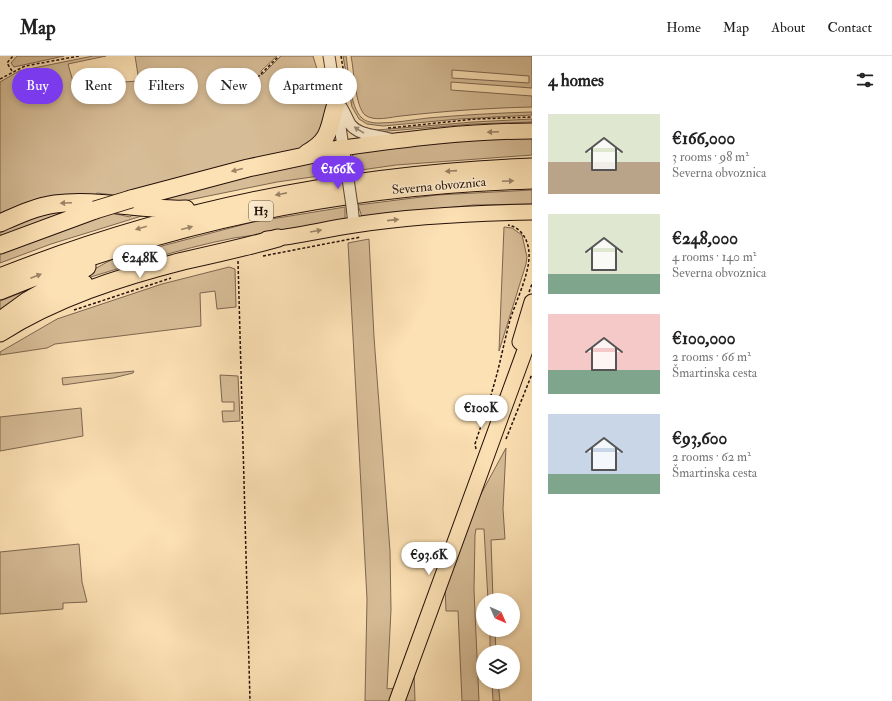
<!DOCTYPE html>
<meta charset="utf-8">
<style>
:root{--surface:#fff;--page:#f6f6f6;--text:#222;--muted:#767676;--line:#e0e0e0;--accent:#7c3aed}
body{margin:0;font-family:"IM FELL Double Pica",serif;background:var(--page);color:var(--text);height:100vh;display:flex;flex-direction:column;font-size:15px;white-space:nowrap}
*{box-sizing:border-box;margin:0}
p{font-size:13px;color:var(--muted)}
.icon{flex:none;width:22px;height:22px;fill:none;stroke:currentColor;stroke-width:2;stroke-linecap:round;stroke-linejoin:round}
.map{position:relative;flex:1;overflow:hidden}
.side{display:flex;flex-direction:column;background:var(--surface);width:360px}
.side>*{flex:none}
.guide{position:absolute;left:12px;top:12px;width:380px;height:36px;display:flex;gap:8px}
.needle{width:26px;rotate:135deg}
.controls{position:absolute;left:476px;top:537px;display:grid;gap:8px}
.controls a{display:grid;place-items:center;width:44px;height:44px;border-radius:50%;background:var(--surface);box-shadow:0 2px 6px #0003;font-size:20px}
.price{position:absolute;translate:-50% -34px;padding:0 9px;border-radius:14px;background:#fff;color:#222;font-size:13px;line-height:26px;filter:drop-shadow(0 1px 2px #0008)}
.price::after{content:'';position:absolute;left:50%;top:24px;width:12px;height:9px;margin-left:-6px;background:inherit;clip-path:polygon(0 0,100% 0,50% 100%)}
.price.selected{background:var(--accent);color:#fff}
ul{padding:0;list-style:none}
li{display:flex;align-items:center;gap:12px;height:100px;padding:0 16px}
li span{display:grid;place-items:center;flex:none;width:112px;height:80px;border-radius:0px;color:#555}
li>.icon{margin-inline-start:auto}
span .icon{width:48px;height:48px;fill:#fffc;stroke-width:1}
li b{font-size:17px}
h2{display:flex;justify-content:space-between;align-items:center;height:48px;padding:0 16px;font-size:17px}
.chip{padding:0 14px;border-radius:18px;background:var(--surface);box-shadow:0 2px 6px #0003;font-size:14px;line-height:36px}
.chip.selected{background:var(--accent);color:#fff}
header{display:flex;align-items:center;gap:24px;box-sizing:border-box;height:56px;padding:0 20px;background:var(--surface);border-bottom:1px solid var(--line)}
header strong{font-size:19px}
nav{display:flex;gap:22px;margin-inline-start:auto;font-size:14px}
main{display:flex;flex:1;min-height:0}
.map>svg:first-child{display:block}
.green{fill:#d7bd97;stroke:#7e6650;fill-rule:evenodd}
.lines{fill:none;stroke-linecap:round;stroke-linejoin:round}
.minor-casing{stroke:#5a4433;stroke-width:13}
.major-casing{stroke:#241008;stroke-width:17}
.highway-casing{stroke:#241008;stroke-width:19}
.path{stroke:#241008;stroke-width:1.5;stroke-dasharray:3 2;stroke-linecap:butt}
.minor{stroke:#fdecce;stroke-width:11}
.major{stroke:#fce1b4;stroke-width:15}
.highway{stroke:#fce1b4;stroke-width:17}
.minor-bridge-casing{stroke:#5a4433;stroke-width:13;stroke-linecap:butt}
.highway-bridge-casing{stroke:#241008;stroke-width:19;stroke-linecap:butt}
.minor-bridge{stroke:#fdecce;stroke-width:11}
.highway-bridge{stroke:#fce1b4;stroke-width:17}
.oneway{fill:#9b8975}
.oneway2{fill:#9b8367}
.labels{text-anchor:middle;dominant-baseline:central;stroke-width:3;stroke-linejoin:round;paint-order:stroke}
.shield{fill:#fdecce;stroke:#655243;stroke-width:1}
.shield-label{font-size:12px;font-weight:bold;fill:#241008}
.street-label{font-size:13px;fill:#241008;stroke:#fdecce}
</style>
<header>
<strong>Map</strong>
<nav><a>Home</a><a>Map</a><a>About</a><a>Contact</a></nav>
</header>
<main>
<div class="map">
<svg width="532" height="645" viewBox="0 0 532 645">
<rect width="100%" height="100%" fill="#fce1b4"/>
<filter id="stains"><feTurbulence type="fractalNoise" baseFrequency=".005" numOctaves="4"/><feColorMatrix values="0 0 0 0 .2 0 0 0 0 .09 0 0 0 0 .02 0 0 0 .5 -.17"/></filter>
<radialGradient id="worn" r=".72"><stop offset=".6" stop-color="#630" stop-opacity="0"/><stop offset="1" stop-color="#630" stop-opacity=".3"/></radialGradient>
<path class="green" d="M17,0H64L14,11L11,7Z
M93,0H106L68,8L74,29L139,25L135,0H277L261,15L262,19L281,0H313L317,13L322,16L327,45L328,65L308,91L122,140L97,137L91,142L0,161V26L19,15Z
M343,0H346C349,16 349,50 362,62C366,66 373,67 379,67C395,67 411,64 428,62C462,59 497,57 532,56V59L459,63L383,70L367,68L359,63L352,51Z
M351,0H532V32L451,26V34L532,40V51C488,52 445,55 401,60C391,61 374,66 365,59C355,50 354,14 351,0ZM452,14L529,20V27L452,22Z
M351,60C358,70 366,73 377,74L473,66L532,63V66L473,68L376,76L356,69Z
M532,79V99L396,109L354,115L352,100L358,95Z
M336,101L340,117L277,126L184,145H144L242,120Z
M532,134V148L473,149L362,161L358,149L437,139Z
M345,151V163C310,176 271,176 234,182C177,193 122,212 67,228L111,204L139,196L253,166Z
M82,152L0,182V174L31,160Z
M107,156L130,161L134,157L145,159L51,188L0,207V194Z
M504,171L512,172L522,179L527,201L526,208L499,295Z
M369,183L374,281L390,495L391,554L387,633L395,632L391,645H365L367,543L348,187Z
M229,211L235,213L236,251L217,253L215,235L200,237L201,270L55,288L47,292L0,299V296L57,263L162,228Z
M46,227L0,257V245Z
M134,315L133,317L113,322L63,329L62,322Z
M220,319L238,320L240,365L223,366L222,355H234V346H222Z
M81,352L83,380L0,395V361Z
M506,392L503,453L505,483L491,484L493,544H488L484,473H476L475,479L474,534L479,645H462L458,555H446L445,530L475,449Z
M79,488L82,526L87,546L63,547V553L0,558V496Z
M490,574H495L496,596H490Z
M414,614L415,645H403Z
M492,626H498L500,645H493Z"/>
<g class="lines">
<defs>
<path id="minor" d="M329,0L347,116
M339,48C344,54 346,61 350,68C359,80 377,79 390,83
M352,150L354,169"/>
<path id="major" d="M343,92C406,83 469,75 532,75
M267,183C296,181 325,173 354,169C412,160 473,157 532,156
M42,244L85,227
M520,286L532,246
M397,645L532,275"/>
<path id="highway" d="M307,97C333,83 328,69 337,45
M131,143L248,112L343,92
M0,167C18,159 35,151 55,148C97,142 143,155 186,153
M0,189L95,154
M0,221C171,153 349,118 532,111
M0,235C169,165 350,129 532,124
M2,263L27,245L87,211
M0,277C55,242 120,221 183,205C215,198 246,191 278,182"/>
</defs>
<use href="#minor" class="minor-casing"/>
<use href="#major" class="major-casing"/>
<use href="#highway" class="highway-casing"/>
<path class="path" d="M341,0L347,36
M12,15L7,7L13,0
M0,23L25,10L79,0
M254,25L279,0
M388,72L476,63L532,61
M263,200L361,181
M238,205L250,645
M529,236L532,228
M74,254L171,222
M506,383L532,318
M476,393L475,388C481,369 488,351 493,332C500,309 504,286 510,264C516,245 528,221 529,202C530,187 523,172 508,169"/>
<use href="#minor" class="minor"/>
<use href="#major" class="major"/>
<use href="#highway" class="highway"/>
<defs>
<path id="minor-bridge" d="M347,116L352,150"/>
<path id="highway-bridge" d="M95,154L131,143"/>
</defs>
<use href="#minor-bridge" class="minor-bridge-casing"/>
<use href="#highway-bridge" class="highway-bridge-casing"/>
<use href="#minor-bridge" class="minor-bridge"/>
<use href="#highway-bridge" class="highway-bridge"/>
</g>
<defs><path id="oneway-solid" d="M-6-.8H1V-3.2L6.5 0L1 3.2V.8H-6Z"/></defs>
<use class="oneway" href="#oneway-solid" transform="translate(359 74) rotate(-148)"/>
<g class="oneway2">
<use href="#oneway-solid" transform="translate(493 76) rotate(177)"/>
<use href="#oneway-solid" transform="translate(237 114) rotate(166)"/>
<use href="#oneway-solid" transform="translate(451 115) rotate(176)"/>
<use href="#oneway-solid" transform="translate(508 125) rotate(-2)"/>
<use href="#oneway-solid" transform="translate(281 138) rotate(169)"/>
<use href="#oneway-solid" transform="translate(66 147) rotate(177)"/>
<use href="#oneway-solid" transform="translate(393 164) rotate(-6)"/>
<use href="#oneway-solid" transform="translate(141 172) rotate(164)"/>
<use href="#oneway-solid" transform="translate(187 172) rotate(-15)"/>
<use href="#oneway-solid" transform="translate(316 175) rotate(-10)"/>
<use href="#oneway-solid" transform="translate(36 220) rotate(-21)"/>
</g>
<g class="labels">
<rect class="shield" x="249" y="145" width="24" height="20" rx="3"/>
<g class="shield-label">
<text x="261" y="155">H3</text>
</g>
<g class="street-label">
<text transform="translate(439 130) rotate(-5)">Severna obvoznica</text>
</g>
</g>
<rect width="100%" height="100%" filter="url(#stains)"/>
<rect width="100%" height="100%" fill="url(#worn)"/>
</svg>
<div class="controls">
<a><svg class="needle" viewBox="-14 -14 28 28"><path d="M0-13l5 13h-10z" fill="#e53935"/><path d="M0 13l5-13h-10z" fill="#767676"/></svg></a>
<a><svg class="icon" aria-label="layers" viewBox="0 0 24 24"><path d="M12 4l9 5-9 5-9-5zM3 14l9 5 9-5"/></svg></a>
</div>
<b class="price selected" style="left:338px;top:134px">€166K</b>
<b class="price" style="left:140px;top:223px">€248K</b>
<b class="price" style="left:481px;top:373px">€100K</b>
<b class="price" style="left:429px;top:520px">€93.6K</b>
<div class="guide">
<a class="chip selected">Buy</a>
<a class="chip">Rent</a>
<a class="chip">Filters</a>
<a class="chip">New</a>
<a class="chip">Apartment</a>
</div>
</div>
<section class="side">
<h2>4 homes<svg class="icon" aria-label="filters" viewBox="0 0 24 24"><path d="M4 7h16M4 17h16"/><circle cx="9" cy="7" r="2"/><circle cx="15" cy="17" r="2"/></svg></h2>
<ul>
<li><span style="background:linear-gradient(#dfe7d0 60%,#b9a48a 0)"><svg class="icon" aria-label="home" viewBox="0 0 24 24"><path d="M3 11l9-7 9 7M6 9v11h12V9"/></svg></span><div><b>€166,000</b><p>3 rooms · 98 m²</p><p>Severna obvoznica</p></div></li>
<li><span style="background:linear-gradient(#dfe7d0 75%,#7fa58c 0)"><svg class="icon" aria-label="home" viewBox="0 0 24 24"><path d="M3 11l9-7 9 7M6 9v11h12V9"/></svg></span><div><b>€248,000</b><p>4 rooms · 140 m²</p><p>Severna obvoznica</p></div></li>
<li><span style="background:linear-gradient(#f6c9c9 70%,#7fa58c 0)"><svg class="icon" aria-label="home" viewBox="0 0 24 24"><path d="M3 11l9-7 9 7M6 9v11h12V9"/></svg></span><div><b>€100,000</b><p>2 rooms · 66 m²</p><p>Šmartinska cesta</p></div></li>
<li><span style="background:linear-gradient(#c9d6e8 75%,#7fa58c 0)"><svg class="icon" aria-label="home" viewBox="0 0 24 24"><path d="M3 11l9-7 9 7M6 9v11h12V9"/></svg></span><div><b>€93,600</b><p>2 rooms · 62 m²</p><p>Šmartinska cesta</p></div></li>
</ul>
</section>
</main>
